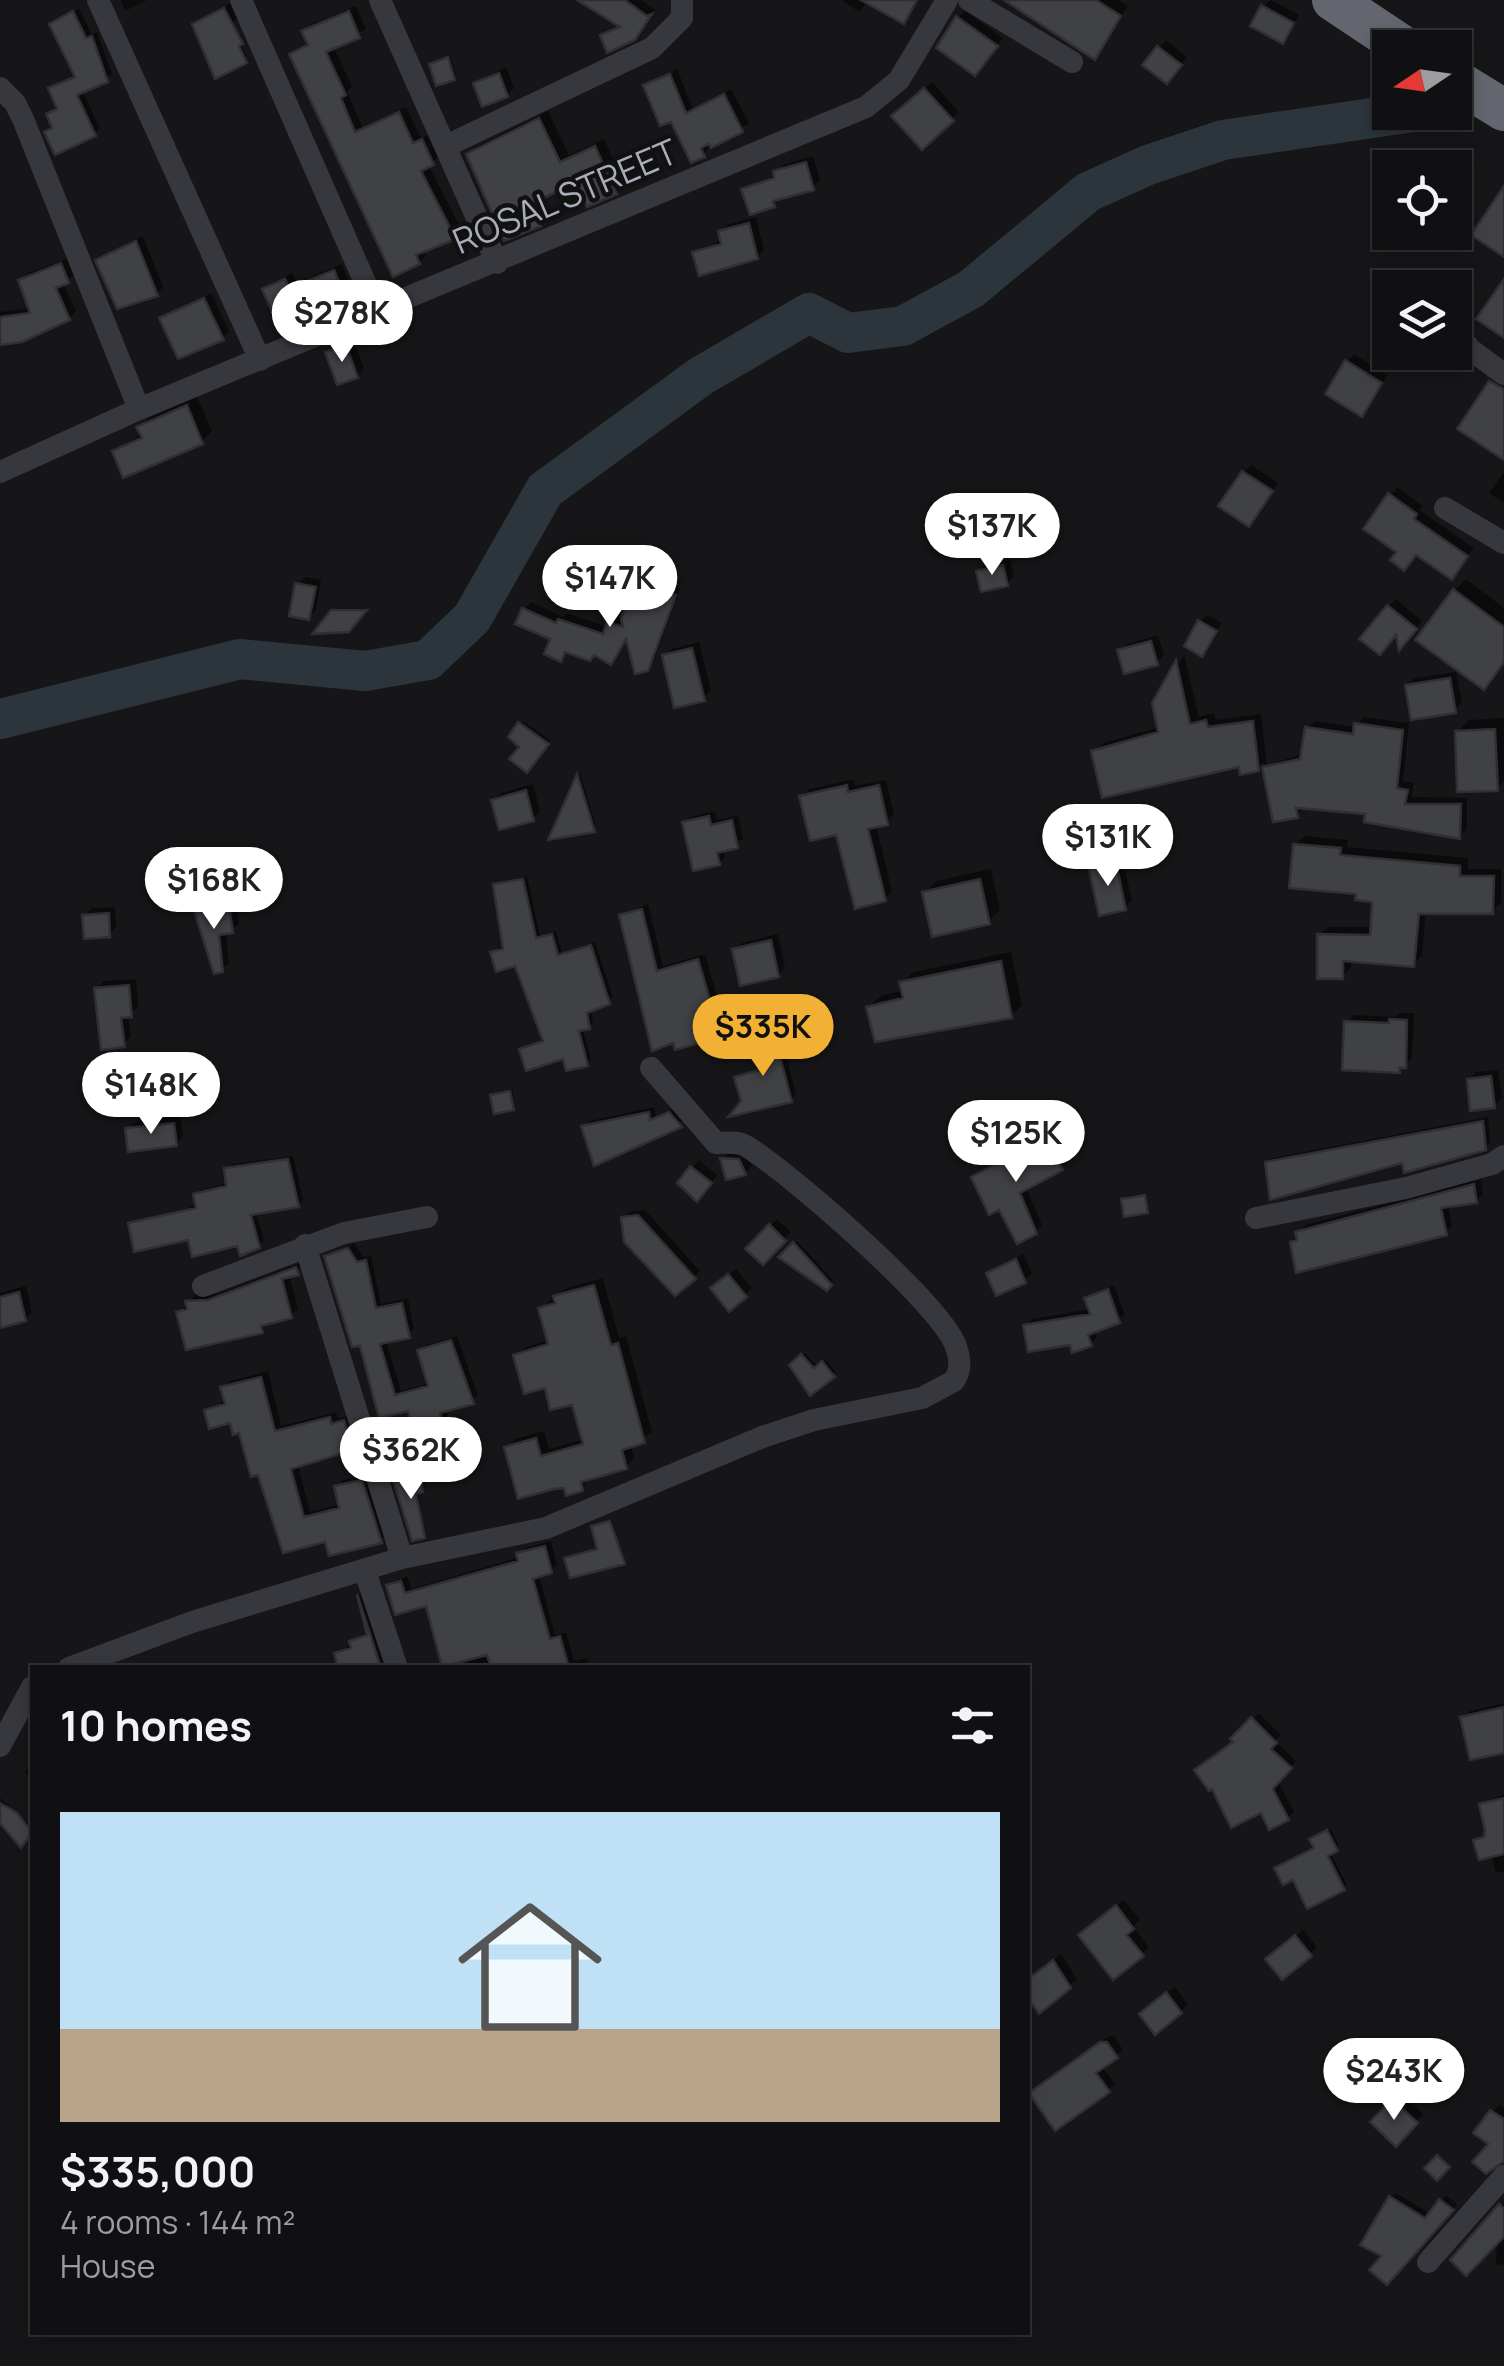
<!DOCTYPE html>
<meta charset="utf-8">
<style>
:root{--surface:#101012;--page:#19191b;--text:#f1f3f6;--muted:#9c9d9f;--line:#303032;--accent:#f2b134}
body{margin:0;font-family:Manrope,sans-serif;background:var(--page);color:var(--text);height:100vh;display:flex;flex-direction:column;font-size:38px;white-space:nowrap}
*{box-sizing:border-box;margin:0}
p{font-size:32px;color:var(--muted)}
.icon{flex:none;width:55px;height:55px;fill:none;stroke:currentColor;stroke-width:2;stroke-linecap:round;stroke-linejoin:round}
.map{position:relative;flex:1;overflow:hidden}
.panel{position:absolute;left:30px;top:1665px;width:1000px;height:670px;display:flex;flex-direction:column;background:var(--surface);border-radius:0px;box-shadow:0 5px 15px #0003,0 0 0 2px var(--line)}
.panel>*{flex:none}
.needle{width:65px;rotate:257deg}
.controls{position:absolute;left:1372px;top:30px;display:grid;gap:20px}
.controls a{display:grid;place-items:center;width:100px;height:100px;border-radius:0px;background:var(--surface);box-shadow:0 5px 15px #0003,0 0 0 2px var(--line);font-size:50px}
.price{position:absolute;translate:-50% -85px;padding:0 22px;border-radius:35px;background:#fff;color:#222;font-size:32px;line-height:65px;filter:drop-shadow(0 2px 5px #0008)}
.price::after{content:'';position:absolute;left:50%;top:60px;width:30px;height:22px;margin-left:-15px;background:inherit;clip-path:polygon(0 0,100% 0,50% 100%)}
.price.active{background:var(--accent);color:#111}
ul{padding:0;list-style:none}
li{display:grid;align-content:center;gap:20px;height:530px;padding:0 30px}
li+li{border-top:2px solid var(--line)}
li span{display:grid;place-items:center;height:310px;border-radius:0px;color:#555}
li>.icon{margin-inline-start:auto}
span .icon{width:180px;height:180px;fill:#fffc;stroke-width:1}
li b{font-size:42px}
h2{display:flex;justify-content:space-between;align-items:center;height:120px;padding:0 30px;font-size:42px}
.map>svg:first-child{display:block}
.shadow{fill:#0007}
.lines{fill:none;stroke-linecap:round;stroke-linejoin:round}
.river{stroke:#2c353c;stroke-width:40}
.building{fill:#404145;stroke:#303034;stroke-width:2.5}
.street{stroke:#37383d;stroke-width:22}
.highway{stroke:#63666e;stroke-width:42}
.labels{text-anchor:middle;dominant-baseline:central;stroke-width:9;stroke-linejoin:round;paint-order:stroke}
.street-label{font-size:35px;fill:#a8adb8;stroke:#111113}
</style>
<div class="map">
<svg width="1504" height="2366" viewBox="0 0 1504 2366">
<rect width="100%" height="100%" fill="#161618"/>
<path class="shadow" d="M121,0H147L125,11Z
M602,0H641L655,10L641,29L603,36L621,24Z
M842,0H918L903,21L868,1L859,12Z
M1009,0H1119L1128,6L1094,57Z
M1271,0L1299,15L1282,40L1263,7Z
M232,2L239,16L233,23L247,57L240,64L195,25Z
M356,6L366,29L333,46L352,86L347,91L362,127L406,107L421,138L430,134L440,156L428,165L462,230L423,249L426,255L419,262L292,55L310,43L304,31L311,24Z
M79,8L92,35L97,32L112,74L82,90L100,128L94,134L47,132L54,126L48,115L59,107L51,88L77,75L52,24Z
M965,11L1003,38L982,66L958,18Z
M1166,40L1187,57L1174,74L1146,65Z
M450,56L456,75L453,78L432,64Z
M506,67L514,88L507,95L476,83Z
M677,69L693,109L731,89L749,123L709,147L703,155L646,86Z
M932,82L959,112L922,146L895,116Z
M548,111L569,155L604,139L624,183L615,191L577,179L541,196L548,215L539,224L469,155L478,146Z
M813,156L820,180L813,187L782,196L773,205L744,190L776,174L783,165Z
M756,217L764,250L757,257L694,253L723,239L721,231L728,224Z
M143,236L163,287L157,294L98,260Z
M69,258L75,274L63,283L76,311L69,318L0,342V312L31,308L21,280L28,273Z
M342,264L351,287L344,294L265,290L292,273L297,282Z
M211,293L229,331L222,338L162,319Z
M353,339L364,368L357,376L328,353Z
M1354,354L1388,375L1361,414L1347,362Z
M197,397L212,431L202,442L115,451L142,434L139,427L150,417Z
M1251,465L1278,483L1256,517L1244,472Z
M1504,472V503L1489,493Z
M1397,487L1423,506L1419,510L1474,548L1452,577L1417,553L1400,552L1367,528Z
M1010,559L1014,576L1006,584L978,572L986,564Z
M644,575L680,589L654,661L647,669L628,636L611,662L595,653L567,652L560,659L553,638L524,609L531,602L563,617L567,613L608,627L616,616L623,619Z
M305,577L321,580L316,610L308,617L298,584Z
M1466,579L1504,608V663L1484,687L1454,591Z
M1396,599L1422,621L1406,641L1389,607Z
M337,608H366L348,630L317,631Z
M1207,615L1222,623L1202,654L1200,622Z
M1158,635L1164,655L1156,663L1120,651L1127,644Z
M699,642L711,691L704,698L664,656L672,649Z
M1184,655L1199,717L1214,713L1216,720L1261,714L1267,765L1303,754L1307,728L1315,721L1356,727L1364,717L1409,723L1403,781L1414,783L1411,797L1467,798V829L1460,836L1368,812L1306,806L1297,815L1275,819L1264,762L1258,768L1094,752L1103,743L1160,727L1154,703Z
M1456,672L1462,703L1454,710L1407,685L1415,678Z
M1504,718V781L1497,788L1457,732L1469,720Z
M523,721L550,740L530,767L523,746L511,736Z
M580,774L596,826L552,837L579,775Z
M854,779L855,786L886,780L894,815L876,825L892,891L885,899L838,832L802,797L809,789Z
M533,784L540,811L533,818L493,800L501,793Z
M715,811L717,820L738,815L743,839L723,849L725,857L719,863L685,823L691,817Z
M1304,836L1348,840L1347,847L1468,858V869H1501V903L1492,912L1426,911L1422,956L1413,964L1351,959V968L1342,977L1319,935L1328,927H1373L1375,900L1295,845Z
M1122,857L1132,900L1125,907L1091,870L1099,863Z
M991,869L1000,910L989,921L925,893L936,881Z
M527,876L540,936L556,931L562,953L595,942L613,997L591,1009L593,1023L582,1028L591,1059L587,1064L522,1050L545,1039L517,963L493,953L505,947L496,885Z
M236,899L239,924L226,932L229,963L221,970L197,911L204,904Z
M648,904L663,966L705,954L726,1028L720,1034L677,1047L622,916Z
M115,907L116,927L109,935L84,916L92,908Z
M778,934L785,968L778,975L734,950L742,943Z
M1011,952L1022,1005L1011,1016L869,1007L880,996L904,990L902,983L913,972Z
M136,979L138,1007L128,1015L131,1037L124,1044L97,989L104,981Z
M1399,1013H1414L1412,1058L1399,1071L1347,1022L1354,1015L1395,1017Z
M778,1026L796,1094L790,1100L742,1102L737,1077L761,1067L754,1037Z
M1498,1070L1502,1098L1494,1106L1469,1080L1476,1072Z
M513,1089V1107L493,1096L496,1093Z
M654,1107L656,1116L676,1107L686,1119L595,1163L584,1127L590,1121Z
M180,1116L183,1136L176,1144L128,1129L135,1122Z
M1488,1117L1490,1142L1484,1148L1403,1160L1267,1163L1273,1158Z
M1052,1132L1068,1162L1026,1187L1042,1225L1035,1232L1000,1207L974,1177Z
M730,1152L746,1153L752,1166L745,1173L723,1159Z
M293,1156L303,1200L298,1205L256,1212L264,1241L259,1246L130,1224L198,1205L195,1195L200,1190L228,1183L227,1169L232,1164Z
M699,1160L717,1175L704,1191L680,1182Z
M1481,1179L1483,1194L1476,1201L1448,1205L1452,1226L1445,1233L1293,1243L1305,1225Z
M1147,1193L1146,1211L1124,1199L1127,1196Z
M645,1210L700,1271L694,1277L623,1218L630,1212Z
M777,1219L791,1232L763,1262L749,1248Z
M797,1241L833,1280L827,1288L782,1256Z
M354,1243L363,1257L371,1256L381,1304L408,1298L414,1330L386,1341L401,1391L429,1383L420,1351L426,1345L457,1336L478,1396L446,1409L448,1417L442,1423L410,1409L381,1415L362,1343L327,1257Z
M1023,1254L1032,1273L1024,1281L988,1274Z
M303,1262L297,1272L289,1274L298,1309L290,1316L268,1322L262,1331L179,1313L195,1295L217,1294Z
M736,1269L752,1288L745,1295L720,1282Z
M603,1278L619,1338L626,1336L652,1432L631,1445L634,1459L626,1467L590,1477L582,1489L566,1486L507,1447L515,1439L544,1431L549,1449L584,1439L574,1402L516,1356L524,1348L549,1340L541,1309L549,1301L564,1289Z
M1114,1285L1125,1315L1094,1330L1097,1337L1091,1344L1026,1326L1032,1319L1091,1309L1087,1298Z
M26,1286L32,1312L25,1319L0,1326V1293Z
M805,1353L818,1367L826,1360L836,1373L792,1366Z
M268,1371L281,1426L336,1412L338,1419L350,1415L358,1441L351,1447L298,1465L310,1512L341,1504L337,1487L343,1480L369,1475L387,1534L380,1540L327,1539L284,1550L260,1472L240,1430L232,1420L207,1410L226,1400L223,1388L230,1381Z
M421,1469L425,1487L418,1491L424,1536L395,1477Z
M612,1519L624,1562L567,1559L600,1548L594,1526Z
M551,1541L557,1565L539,1575L555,1635L566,1632L574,1661L587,1658L589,1668H445L427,1602L388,1586L407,1576L411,1589L520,1557L525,1548Z
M362,1591L391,1668H341L336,1654L369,1632L357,1596Z
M1504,1703V1750L1463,1718L1470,1711Z
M1259,1713L1281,1735L1275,1741L1296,1761L1278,1781L1294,1812L1287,1818L1213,1785L1234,1739Z
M32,1762V1778L25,1773Z
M1504,1794V1871L1496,1873L1491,1855L1476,1841L1487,1833L1482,1805Z
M0,1798L32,1826V1834L21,1844L0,1819Z
M1331,1829L1339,1846L1330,1852L1347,1885L1344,1888L1316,1848L1315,1836Z
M1124,1900L1140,1920L1133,1927L1149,1947L1142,1954L1088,1928Z
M1303,1930L1317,1947L1310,1954L1275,1952Z
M1061,1954L1077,1979L1040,2010L1028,1994V1980Z
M1175,1987L1188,2004L1181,2011L1149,2007Z
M1109,2036H1114L1123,2050L1102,2066L1115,2084L1108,2090L1039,2087Z
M1401,2093L1423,2114L1395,2143L1374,2122Z
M1499,2105L1504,2108V2159L1477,2133Z
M1396,2193L1431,2214L1446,2195L1457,2204L1387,2282L1391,2198Z
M1504,2203V2265L1496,2264L1497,2241L1454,2260Z"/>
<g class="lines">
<path class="river" d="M0,719L240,659L365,671L428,660L472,618L545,490L701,376L809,313L848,333L903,326L971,289L1088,192L1148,165L1223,140L1413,112"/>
</g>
<path class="building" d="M577,0H625L647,16L652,14L635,40L607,53L600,35L620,27Z
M861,0H917L904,24Z
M1004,0H1096L1121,16L1095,60Z
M1261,5L1294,23L1283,44L1250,26Z
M224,8L243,44L239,46L247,63L215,79L192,24Z
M73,11L86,38L92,36L108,82L77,95L96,136L55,155L44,132L52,128L46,114L57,109L48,88L75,77L49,24Z
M349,11L360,38L326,52L346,95L341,98L355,132L399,112L413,143L422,139L434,165L421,171L456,239L416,255L420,264L393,277L289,54L308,45L301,31Z
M956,16L998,46L975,76L936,48Z
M1157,46L1182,65L1167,84L1142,65Z
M448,57L455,80L436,86L429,64Z
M499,73L508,97L482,107L473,83Z
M670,74L686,113L724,94L743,132L711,148L709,144L701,148L705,157L691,163L671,122L660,126L643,85Z
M924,88L954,121L922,150L891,116Z
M539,118L560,162L595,146L617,194L587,207L576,183L532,203L541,226L504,241L466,154Z
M806,162L814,190L773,201L775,207L750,215L741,189L774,178L773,171Z
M1504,186V257L1471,235Z
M749,223L758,259L699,276L692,252L721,244L718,231Z
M136,241L158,296L117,309L95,260Z
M61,263L69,283L56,288L70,320L22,342L0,345V317L30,313L18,280Z
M334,270L345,296L318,307L315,299L275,318L262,289L285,279L289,288Z
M1504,279V338L1476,319Z
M204,298L224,340L178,359L159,318Z
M346,345L358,378L337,385L325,352Z
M1345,360L1382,383L1362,417L1325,394Z
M1489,381L1504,389V460L1457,429Z
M187,405L203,444L123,478L112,451L142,438L136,427Z
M1242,471L1273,491L1249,527L1218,506Z
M1388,493L1417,514L1414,519L1468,556L1452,580L1416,555L1404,571L1390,560L1396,552L1363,529Z
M1003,565L1008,586L981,592L976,571Z
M635,580L676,595L648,671L635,674L626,639L611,665L594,655L590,661L565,652L561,662L544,654L550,639L515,624L522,608L556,623L558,619L603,634L607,622L623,627L621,619Z
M295,583L316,587L309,620L289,616Z
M1453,589L1504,627V662L1484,690L1415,640Z
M1387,605L1417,629L1399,651L1396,635L1380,655L1359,639Z
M331,610H367L349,632L312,634Z
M1198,620L1217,631L1202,657L1184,646Z
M1151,641L1158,665L1124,674L1117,650Z
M692,648L705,701L674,708L662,655Z
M1176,660L1190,724L1206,720L1208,727L1253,721L1259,771L1240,775L1239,767L1102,798L1091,751L1158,732L1152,703Z
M1450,678L1456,713L1411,720L1405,685Z
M518,722L549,744L527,773L509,759L519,747L508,737Z
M1354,723L1403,730L1397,788L1408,790L1405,804H1461L1460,839L1364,822L1365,814L1296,808L1298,818L1273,822L1262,767L1300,759L1305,727L1353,734Z
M1495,729L1498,791L1457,792L1455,731Z
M577,774L595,832L548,840Z
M847,785L848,792L879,785L888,825L868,829L886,901L855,909L836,835L810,841L799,796Z
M526,790L534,821L499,830L491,800Z
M709,816L711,825L732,820L738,848L717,853L720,865L693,871L682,822Z
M1293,844L1341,848L1340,855L1460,866V876H1494L1493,914H1419L1414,967L1343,961V979H1317V934L1370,935L1372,902L1355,900L1356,894L1289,888Z
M1116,863L1126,910L1099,916L1089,869Z
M523,879L536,938L552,934L558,955L591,945L610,1004L587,1013L590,1029L579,1031L588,1066L566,1071L563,1059L526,1071L519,1049L543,1041L515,966L496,972L490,952L503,949L493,884Z
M980,879L990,924L932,937L922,892Z
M229,905L233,933L219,935L223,972L214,974L194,910Z
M642,909L657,971L698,959L721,1037L675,1050L673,1043L652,1051L619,915Z
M109,913L110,937L84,939L82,915Z
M771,940L779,977L740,986L732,949Z
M1001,961L1012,1018L875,1042L866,1007L903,998L899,982Z
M129,985L132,1017L121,1018L125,1047L101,1050L94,988Z
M1389,1019L1407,1020L1406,1068H1399L1400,1073L1342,1070L1344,1021L1389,1023Z
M773,1030L792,1102L728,1117L741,1101L734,1077L759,1070L752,1037Z
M1491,1076L1495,1108L1470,1111L1467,1079Z
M510,1091L514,1110L494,1114L490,1095Z
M649,1112L650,1120L669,1112L682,1127L594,1166L581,1126Z
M1483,1121L1486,1150L1404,1173L1402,1163L1270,1200L1265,1162Z
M174,1123L177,1146L128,1152L125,1128Z
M1045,1137L1063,1170L1020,1193L1037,1234L1017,1244L999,1210L989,1215L971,1177Z
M720,1158L739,1159L746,1175L726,1180Z
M288,1159L299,1207L251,1215L260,1248L240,1256L237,1246L192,1257L188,1240L134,1252L128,1223L196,1208L193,1194L226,1186L224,1168Z
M690,1166L712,1183L697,1202L677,1183Z
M1474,1184L1477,1203L1441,1208L1447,1235L1296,1273L1290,1242L1297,1240L1295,1232Z
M1145,1195L1148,1213L1124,1217L1121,1199Z
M638,1215L696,1279L675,1296L624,1242L621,1217Z
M769,1224L786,1241L763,1265L745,1249Z
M793,1242L832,1285L827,1291L778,1257Z
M348,1248L357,1262L366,1260L376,1308L402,1303L410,1338L380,1344L395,1395L428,1386L417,1350L451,1340L474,1404L440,1413L443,1425L414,1433L408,1411L379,1418L360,1346L352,1347L324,1256Z
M1016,1259L1026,1283L996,1296L986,1273Z
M296,1267L299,1275L282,1279L292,1318L261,1326L263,1333L186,1350L176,1312L187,1309L185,1301L208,1300Z
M728,1274L747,1297L729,1312L710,1288Z
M594,1285L611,1345L618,1343L645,1443L622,1450L627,1469L581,1482L583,1491L566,1496L564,1488L554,1489L518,1499L504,1447L536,1438L541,1456L583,1444L572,1405L550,1410L545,1388L524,1394L513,1355L548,1344L538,1308L555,1303L553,1296Z
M1108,1289L1120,1323L1088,1335L1092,1346L1072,1353L1070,1345L1028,1352L1023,1325L1090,1314L1084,1298Z
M19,1292L26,1321L0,1328V1297Z
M801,1354L814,1368L822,1361L835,1377L810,1396L789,1365Z
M261,1377L275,1431L330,1417L331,1424L344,1420L353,1450L291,1469L304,1517L339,1508L334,1486L362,1480L382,1543L329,1556L325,1542L283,1553L258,1475L251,1477L239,1433L233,1435L230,1423L209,1429L204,1410L225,1404L220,1387Z
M419,1470L423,1492L416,1494L425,1538L412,1541L392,1476Z
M610,1521L625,1564L570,1578L564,1558L597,1549L591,1526Z
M545,1546L552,1573L533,1579L550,1639L560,1636L569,1668H491L487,1655L442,1667L426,1606L395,1615L386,1585L401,1581L405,1593L518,1561L516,1553Z
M357,1594L381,1668H338L334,1653L351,1648L349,1641L367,1635Z
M1504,1707V1753L1470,1760L1460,1717Z
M1251,1717L1277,1743L1271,1749L1292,1768L1273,1789L1289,1820L1269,1830L1261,1813L1231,1828L1212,1789L1209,1791L1194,1770L1233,1742L1230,1739Z
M1504,1798V1854L1479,1860L1473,1840L1484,1837L1485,1830L1479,1804Z
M0,1803L17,1813L32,1832L21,1848L0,1823Z
M1327,1830L1338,1851L1328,1856L1345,1890L1307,1909L1293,1880L1283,1885L1274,1868L1314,1848L1309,1839Z
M1116,1905L1134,1929L1127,1935L1144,1956L1113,1980L1078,1935Z
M1295,1935L1312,1956L1282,1980L1265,1959Z
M1053,1960L1071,1988L1039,2014L1028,1998V1979Z
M1166,1992L1182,2013L1155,2035L1139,2014Z
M1100,2042H1107L1118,2058L1096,2073L1110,2092L1055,2131L1029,2093Z
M1392,2099L1418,2123L1396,2147L1370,2122Z
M1490,2110L1504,2119V2161L1486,2174L1472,2162L1488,2144L1473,2133Z
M1437,2155L1450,2167L1437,2181L1424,2168Z
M1389,2196L1425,2218L1439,2199L1454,2210L1387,2285L1369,2270L1381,2256L1360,2245Z
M1499,2204L1504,2208V2237L1466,2276L1450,2260Z"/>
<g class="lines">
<path class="street" d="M98,0L260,360
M241,0L378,312
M380,0L497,263
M969,0L1072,62
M0,88L15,103L23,119L139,409
M446,146L652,48L682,18V0
M1455,331L1471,350L1504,374
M0,472L139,409L866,107L899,80L947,0
M1445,508L1504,543
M1256,1218L1406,1188L1492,1164L1504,1156
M305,1245L402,1558
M203,1286L344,1233L427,1217
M365,1571L397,1668
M69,1668L192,1622L402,1558L546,1528L765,1436L814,1420L922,1398L954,1381C962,1369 960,1357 955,1344C936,1300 790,1173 746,1146C737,1141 726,1143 716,1143L651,1068
M0,1746L32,1687
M1428,2262L1504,2176"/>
<path class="highway" d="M1333,0L1405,48
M1455,80L1504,110"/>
</g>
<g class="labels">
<g class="street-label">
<text transform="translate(565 196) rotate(-23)">ROSAL STREET</text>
</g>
</g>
</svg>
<div class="controls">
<a><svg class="needle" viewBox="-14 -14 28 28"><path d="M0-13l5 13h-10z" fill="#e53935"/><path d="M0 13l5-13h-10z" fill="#9c9d9f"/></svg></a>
<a><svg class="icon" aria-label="locate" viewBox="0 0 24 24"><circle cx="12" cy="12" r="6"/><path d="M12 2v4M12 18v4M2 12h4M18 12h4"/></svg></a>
<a><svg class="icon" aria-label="layers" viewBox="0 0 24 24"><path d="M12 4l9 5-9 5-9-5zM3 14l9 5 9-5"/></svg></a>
</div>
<b class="price" style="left:342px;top:365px">$278K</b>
<b class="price" style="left:992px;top:578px">$137K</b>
<b class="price" style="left:610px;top:630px">$147K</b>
<b class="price" style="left:1108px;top:889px">$131K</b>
<b class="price" style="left:214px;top:932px">$168K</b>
<b class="price active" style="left:763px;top:1079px">$335K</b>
<b class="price" style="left:151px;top:1137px">$148K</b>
<b class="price" style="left:1016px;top:1185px">$125K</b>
<b class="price" style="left:411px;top:1502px">$362K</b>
<b class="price" style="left:1394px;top:2123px">$243K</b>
<section class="panel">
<h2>10 homes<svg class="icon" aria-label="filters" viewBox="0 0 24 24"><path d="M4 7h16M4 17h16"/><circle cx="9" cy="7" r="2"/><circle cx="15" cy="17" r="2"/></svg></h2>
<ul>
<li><span style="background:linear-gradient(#bfe0f5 70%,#b9a48a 0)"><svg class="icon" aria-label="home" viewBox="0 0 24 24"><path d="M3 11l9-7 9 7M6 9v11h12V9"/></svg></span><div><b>$335,000</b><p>4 rooms · 144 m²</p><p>House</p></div></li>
</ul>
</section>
</div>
